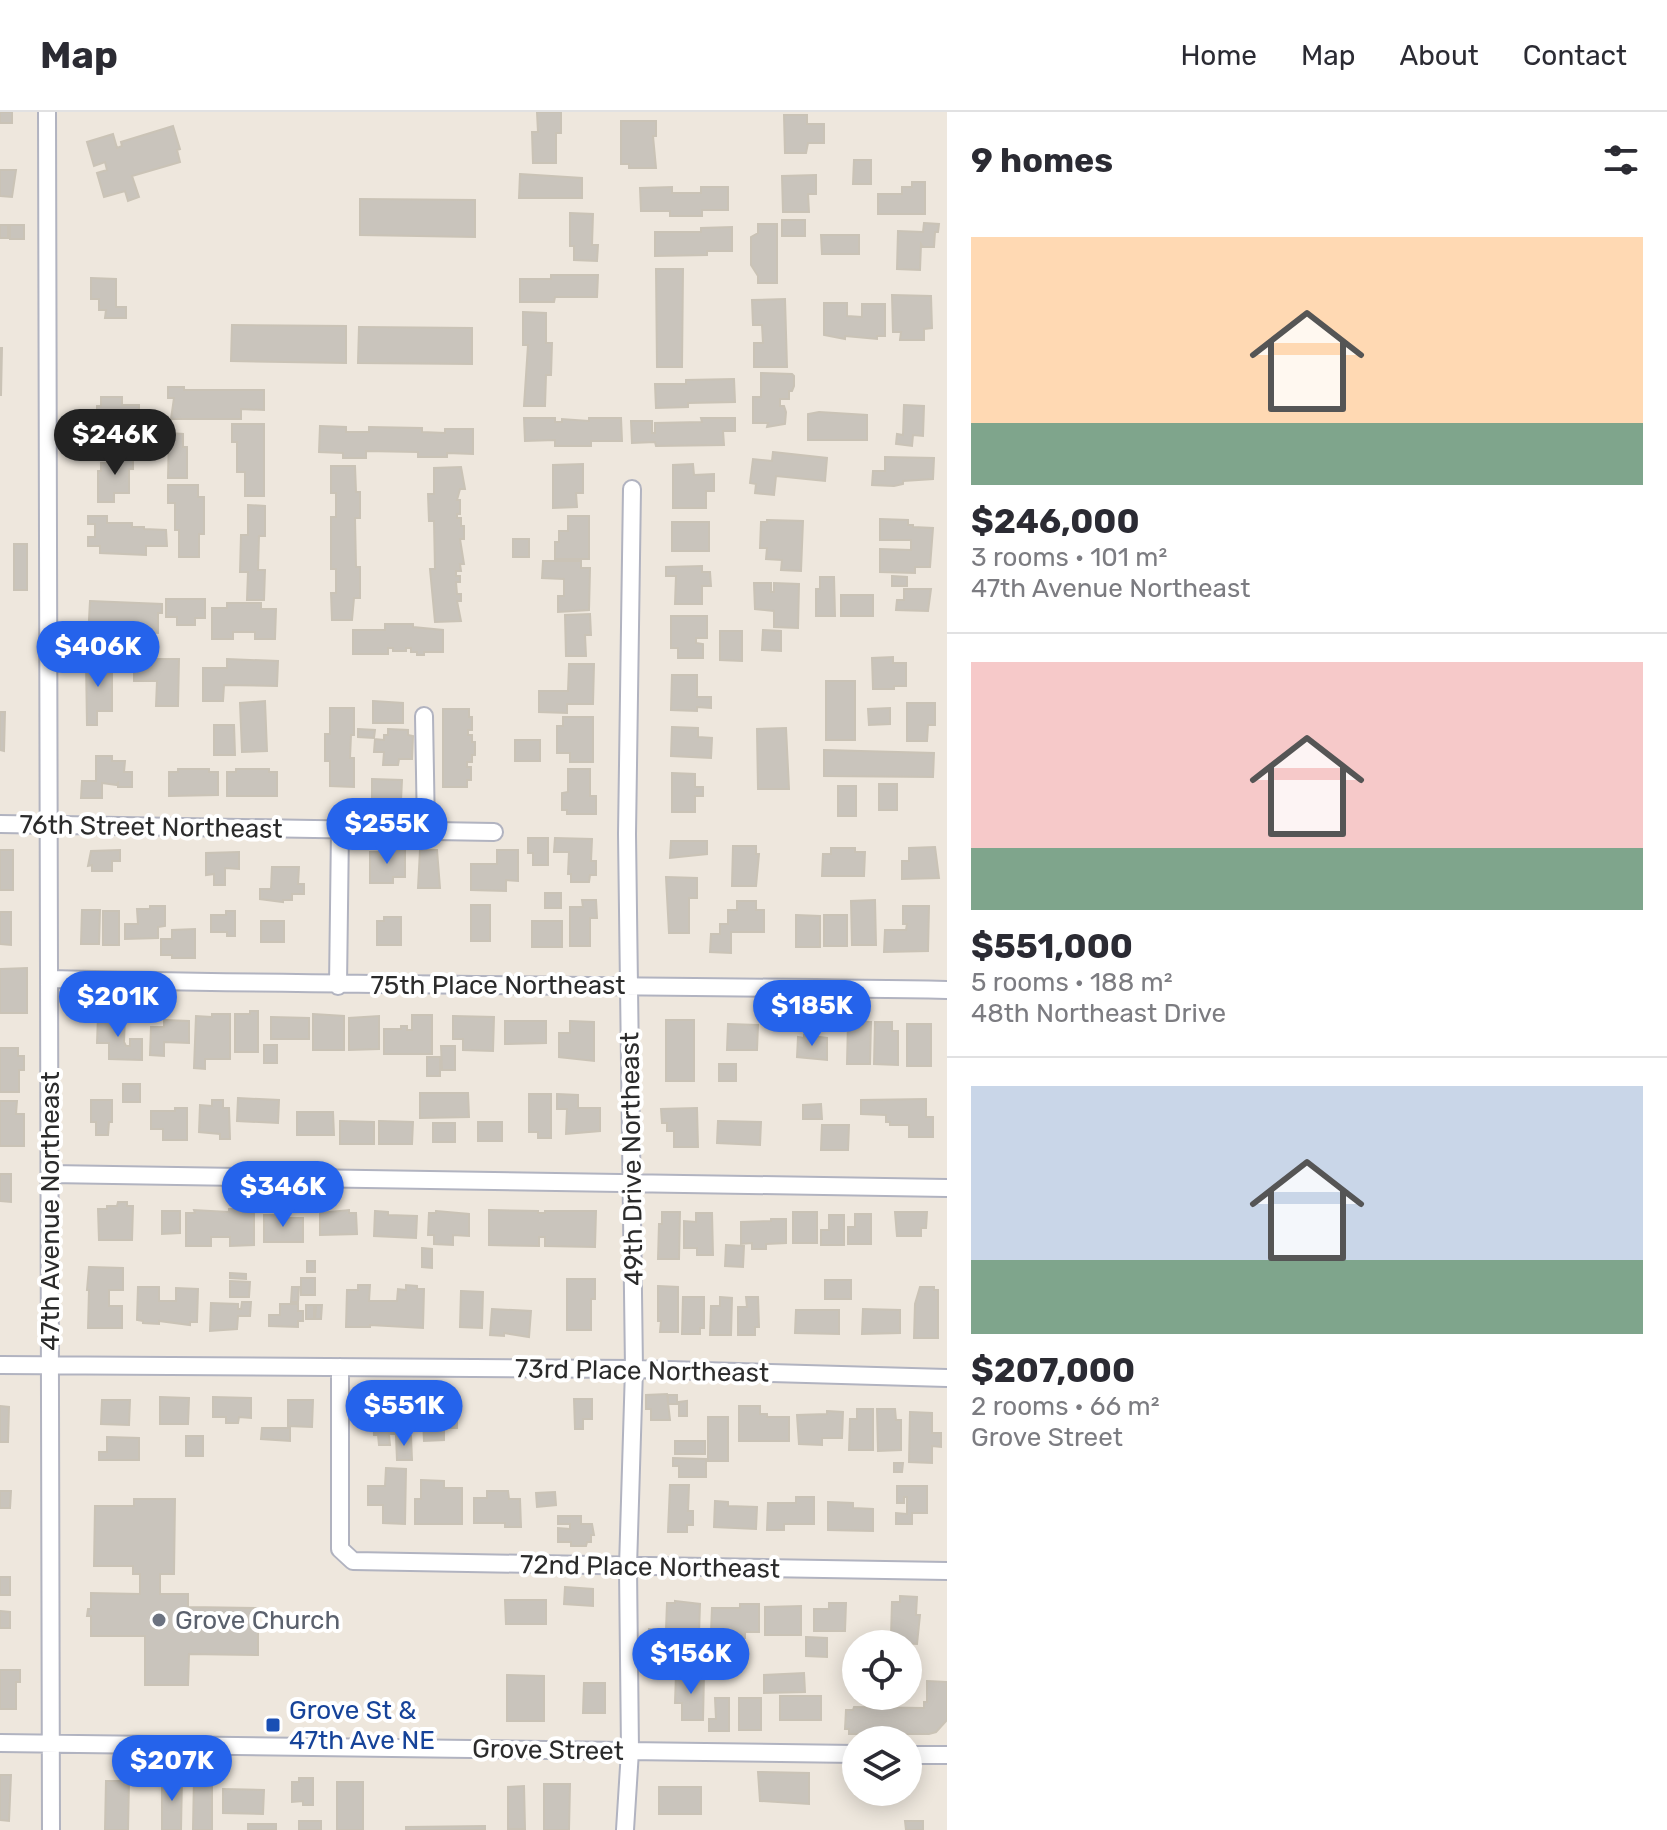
<!DOCTYPE html>
<meta charset="utf-8">
<style>
:root{--surface:#fff;--page:#f2f2f3;--text:#2b2b33;--muted:#7c7c81;--line:#e1e1e2;--accent:#2563eb}
body{margin:0;font-family:Rubik,sans-serif;background:var(--page);color:var(--text);height:100vh;display:flex;flex-direction:column;font-size:30px;white-space:nowrap}
*{box-sizing:border-box;margin:0}
p{font-size:26px;color:var(--muted)}
.icon{flex:none;width:44px;height:44px;fill:none;stroke:currentColor;stroke-width:2;stroke-linecap:round;stroke-linejoin:round}
.map{position:relative;flex:1;overflow:hidden}
.side{display:flex;flex-direction:column;background:var(--surface);width:720px}
.side>*{flex:none}
.buttons{position:absolute;left:842px;top:1518px;display:grid;gap:16px}
.buttons a{display:grid;place-items:center;width:80px;height:80px;border-radius:50%;background:var(--surface);box-shadow:0 4px 20px #0003;font-size:40px}
.price{position:absolute;translate:-50% -68px;padding:0 18px;border-radius:28px;background:var(--accent);color:#fff;font-size:26px;line-height:52px;filter:drop-shadow(0 2px 4px #0008)}
.price::after{content:'';position:absolute;left:50%;top:48px;width:24px;height:18px;margin-left:-12px;background:inherit;clip-path:polygon(0 0,100% 0,50% 100%)}
.price.selected{background:#222;color:#fff}
ul{padding:0;list-style:none}
li{display:grid;align-content:center;gap:16px;height:424px;padding:0 24px}
li+li{border-top:2px solid var(--line)}
li span{display:grid;place-items:center;height:248px;border-radius:0px;color:#555}
li>.icon{margin-inline-start:auto}
span .icon{width:144px;height:144px;fill:#fffc;stroke-width:1}
li b{font-size:34px}
h2{display:flex;justify-content:space-between;align-items:center;height:96px;padding:0 24px;font-size:34px}
header{display:flex;align-items:center;gap:48px;box-sizing:border-box;height:112px;padding:0 40px;background:var(--surface);border-bottom:2px solid var(--line)}
header strong{font-size:38px}
nav{display:flex;gap:44px;margin-inline-start:auto;font-size:28px}
main{display:flex;flex:1;min-height:0}
.map>svg:first-child{display:block}
.building{fill:#c9c4bc;stroke:#cac3b6;stroke-width:2}
.lines{fill:none;stroke-linecap:round;stroke-linejoin:round}
.minor-casing{stroke:#b1b3c0;stroke-width:20}
.minor{stroke:#fff;stroke-width:16}
.worship-dot{fill:#6b7280;stroke:#fff;stroke-width:3}
.transit-dot{fill:#1a4fb4;stroke:#fff;stroke-width:3}
.labels{text-anchor:middle;dominant-baseline:central;stroke-width:8;stroke-linejoin:round;paint-order:stroke}
.street-label{font-size:26px;fill:#2b2b2b;stroke:#fff}
.worship-label{font-size:26px;fill:#5b616d;stroke:#fff;text-anchor:start}
.transit-label{font-size:26px;fill:#164399;stroke:#fff;text-anchor:start}
</style>
<header>
<strong>Map</strong>
<nav><a>Home</a><a>Map</a><a>About</a><a>Contact</a></nav>
</header>
<main>
<div class="map">
<svg width="947" height="1718" viewBox="0 0 947 1718">
<rect width="100%" height="100%" fill="#eee7dd"/>
<path class="building" d="M0,0H12V11H0Z
M537,0H561V21H556V51H533L532,20H538Z
M784,3H807V12H824V31H808L806,41H785Z
M621,9H656V24H653L656,56H629V52H621Z
M173,14L180,37L177,38L180,50L132,64L139,85L128,89L125,79L104,85L97,61L107,58L105,50L94,54L87,30L113,22L117,36L122,34L121,30Z
M854,48H871V72H853Z
M0,58H16L12,85L0,84Z
M520,62L582,66V86H519Z
M816,63V82H808L809,100H783L782,64Z
M912,70H925V102H878V82H902V75H912Z
M672,75V81H701V75H728V98H702V104H670V99H641L640,76Z
M360,87L475,88V125L360,123Z
M570,101L593,102L592,133H598L597,149L574,148V134H570Z
M782,108H805V124H782Z
M924,111L939,112L938,120H935L934,135H923L921,132L920,158L897,157L898,119L923,120Z
M758,112H777V171H758V164L751,153V125L758,121Z
M0,113H8V126H0Z
M10,113H24V127H10Z
M732,115V139H707V143L655,144V120H701V116Z
M821,123H859V142H822Z
M656,157H683L682,255H657Z
M551,163H598L597,185H555L554,190H520V167H551Z
M91,166L116,167V195H126V206H105L106,198H99V187H91Z
M892,183L931,184L932,216L924,217V228H900L901,220H893Z
M785,187L787,255H754V231H763L762,213H753L752,188Z
M824,191H847V204L862,205V192H885V224H877V227L845,224V227L824,223Z
M523,200L546,201V231H552L551,263H546L545,294H524L528,233H523Z
M232,213L346,214V251L231,249Z
M359,215L472,216V252L358,251Z
M0,236H2L1,283H0Z
M761,261L792,262L794,264V274L792,279H789V287H780V294H784L786,300L785,312L767,315L768,311H753V285H761Z
M734,267L735,290L688,291V295L656,296L655,272H686V268Z
M168,275H184V278H264V298L241,297V307H171L174,286H168Z
M101,285H122V293H139V309H135V316H108V305L97,306V294H101Z
M904,293L924,294L923,324L913,323L912,334L896,332L897,322L903,323Z
M819,300L867,303V328H808V302Z
M524,306H555V310H562V307L589,309V306H621L622,329H591V334H555V328L525,329Z
M701,306H735V319H723L724,333L656,334L655,330L632,331L631,309H652V321H655V311L702,310Z
M232,312H264V384H245V360H237V330H232Z
M320,314L346,315V320H369V315L422,316V320L445,321V317H473V342L447,341V345H418V340L366,339V346H343V341L319,340Z
M169,321L183,322V335H187V366H168Z
M116,339H133V357H129V381H114V390H98V359H101V351H117Z
M773,340L827,346L825,369L776,364L774,383L755,381L756,372L750,371L753,347L772,349Z
M885,345L934,346L933,367L903,369V372L894,374L872,373L873,359H885Z
M583,352V381H576L577,395L553,396V353Z
M693,352L694,363L714,362V379H706V396H673V353Z
M331,354H355L356,380H360V406H355L356,455H360V486H354L352,508H332L331,481H336V457H331V405H336V381H331Z
M461,355L465,377H460L457,388H460V402H457V406H461V414H464V427H460L464,452H460L461,459H456V464H460V470H456L457,482H461V489H457L461,509L435,510L430,457H435L434,409H429L428,382H434V356Z
M168,373H198V385H204V422H199V445H179V418H175V391H168Z
M248,393L265,394V424H259L258,458H265L264,488H247L248,460H240L241,423H248Z
M88,404H107V411H132V415H144V417L166,418L167,434H146V443L100,441V434H88V425H95V412H88Z
M568,404H589V447H555V430H559V419H568Z
M880,407L908,408V413H913V415L933,416L930,455H915V461L880,460V437L911,438V428H880Z
M767,408L803,409L801,459L781,458L782,448L766,447L767,436H760L761,410H767Z
M672,410H709V439H672Z
M513,427H529V445H513Z
M14,432H27V478H14Z
M543,449H581V456H590L589,498L558,500V484H564V467L542,466Z
M702,454V460H710L711,474H702V492H675L676,464H666V455Z
M892,464L907,465V474H892Z
M820,465H834L835,504H816V477H820Z
M754,471H771V480H774V471L799,472L798,516L774,515V499L755,497Z
M904,477H931L928,499L896,498L897,488H904Z
M841,483H873V504H841Z
M166,487H205V506H195V513H177V505H166Z
M90,489L162,492V501H158V521L111,518V526H88Z
M227,491H261V497H276L275,527H255V520H233V527H212V496H227Z
M590,502L591,523H585L586,544H566L565,503Z
M671,504H707V526H696V531L703,532V546H678V536H671Z
M385,512H413V515L443,518V540H424V543H417V540H411V536H406V539H393V536H388V542H353V518H385Z
M763,518L781,519V539L762,538Z
M720,519H742V549L720,548Z
M893,545V551H906V574H894V577H873L872,546Z
M134,547H179L178,594H156L157,569H134Z
M227,547L278,549L277,574L224,573L223,589H203V556H227Z
M86,549H112V599H97V613H87Z
M569,552H594L593,592H567V601L539,600V579H568Z
M672,563H697V585H711V596L697,595V599L671,598Z
M826,569H855V628H826Z
M265,589L267,639L242,640L240,591Z
M373,589L403,591V611H373Z
M907,591H935V613H928L927,629H907Z
M330,596H354V623H351L350,646H354V675L330,674V649H325V622H330Z
M890,596V612L869,613L868,597Z
M443,597H469V605H472V618H468V623H472V630H475V643H472V650H467V655H471V668H467V675H443Z
M0,600H5L4,639L0,638Z
M563,605H593V650H570V641H557V614H563Z
M214,613H234L235,643H214Z
M672,615L698,616V625L712,626L711,646L671,644Z
M786,616L789,677H758L757,617Z
M358,617L375,618L374,626L358,625Z
M388,617L408,618V623L413,624L412,647H399L398,653H383L384,640H374L375,627L384,628V623H388Z
M515,628H540V649H515Z
M824,638L934,641L933,665L824,664Z
M96,644H112V649H125L124,660H132V675H118V671L116,673L102,671V686H81L82,669H96Z
M178,657H209V660H218V683L169,684V660H178Z
M236,657H269V660H277V684H227V660H236Z
M568,657H590V684H596V702H567V698H562V681L568,680Z
M672,661L695,662V675H703V684H695V700H672Z
M372,667L402,668L401,689L372,688Z
M879,672H897V698H879Z
M838,674H856V704H838Z
M528,726H548V753H533V741H528Z
M555,726L592,727L591,749H596V763H590L589,770H571V762H568L569,740H554Z
M671,729H707V742L670,746Z
M733,734H756V742H759L756,774H732Z
M935,735L939,766L902,767V749H909V736Z
M390,736H405V765H393V771H370V740H390Z
M831,736H855V740H865L864,764H822L823,742H831Z
M0,738H13V778H0Z
M120,738V749H112V759H92V753L88,754L91,739Z
M420,738H437L440,776H418Z
M497,738H518V769L506,768V779L471,778V752H497Z
M239,740V757L225,756V773H214V762L206,763V741Z
M272,755H299L298,772H304V782H292V788H283V790L260,787V777H271Z
M666,765L697,766V786H689V821H669Z
M545,781H561V796H545Z
M582,788H596L597,806H590V834H570V795H583Z
M875,788L876,833H852L851,789Z
M737,789H756V798H764V820H731V841L710,840L711,822H720V812H728V798H737Z
M471,793H490V829H471Z
M150,794H165V814L158,815V826L125,827V812H138L137,797H150Z
M903,794H929L928,839L884,840L885,818H906L907,812H903Z
M82,798H100L99,832H81Z
M103,799H119V833H103Z
M226,799H235V824H227V820H211V803H226Z
M0,800H11V833L0,832Z
M796,803L820,804V835H796Z
M824,803H847V834H824Z
M384,805H401V833H377V809H384Z
M261,809H284V830H261Z
M532,809H562V835H532Z
M195,817V846H172V843H161V827H172V818Z
M27,856V901H0V857Z
M250,899H258V940H235V902H250Z
M212,902H230V947H205V957L194,956L196,904L212,905Z
M313,902L344,904V938H313Z
M412,903H432V942H384V917H401V914H407V918H412Z
M98,904H125L124,930L126,934H130V927H142V948L109,947V931H97Z
M379,904V937L349,938V906Z
M453,904L494,905L493,939L463,938V927H453Z
M271,905L309,906V927H271Z
M164,908L189,909V931L164,930V944L150,943L151,915H164Z
M666,908H694V969H666Z
M505,909H546V931L505,932Z
M570,909L594,910V949L559,945V921H570Z
M848,910H871L870,952H847Z
M875,910H892V919H898V953L874,952Z
M728,912L758,913L757,938H727Z
M907,912H931V954H907Z
M804,923L827,926V948L797,945L798,925L804,926Z
M264,933H277V951H264Z
M441,934H455V958H442Z
M0,936H18V944H24V958H19V980H0Z
M427,945H440V964H427Z
M719,952H736V969H719Z
M123,972H140V990H123Z
M420,981H468L469,1005L420,1006Z
M529,982H551V1026H538V1020H529Z
M557,982L578,983V996H600V1019L566,1022L567,997H557Z
M238,986L279,988L278,1011L237,1009Z
M926,987V1005H933V1025H909V1013H890V1010H886V1003L861,1002V988Z
M91,988H112V1010H109L108,1023H96V1010H91Z
M212,988H223V996H229L230,1027H220V1022L199,1020L200,993L212,994Z
M0,989H17L16,1002H24V1034H0Z
M821,992L822,1007H803V993Z
M175,996H187V1028H163V1017H151V999H175Z
M697,996L698,1035H674V1019H667V1011H662L661,997Z
M297,1000H333L334,1023H297Z
M340,1009L374,1010V1032H340Z
M379,1009L413,1010L412,1032H379Z
M718,1009L761,1010L760,1033L717,1031Z
M478,1010H502V1029H478Z
M433,1011H455V1030H433Z
M822,1013H849L848,1038H821Z
M0,1062H11V1090L0,1089Z
M118,1090H127V1094H133L132,1128H99L98,1097H107V1094H117Z
M229,1097H254V1133L230,1134V1125H211V1134H186V1101H195L194,1098L229,1100Z
M349,1098V1101H356L357,1122L320,1123V1101Z
M489,1098L538,1099V1101H545V1099H596L595,1135L545,1134V1125H539V1134L489,1133Z
M162,1099H180V1121L162,1122Z
M375,1099L388,1100V1103L417,1104L416,1126L374,1124Z
M436,1099L469,1102V1124L453,1123V1133L434,1132V1123H428L429,1101H436Z
M662,1100H680L679,1147H658L659,1112H662Z
M793,1100H817V1131H793Z
M895,1100H927L926,1116H921V1124H897Z
M696,1101H712L713,1143H697V1136H684V1109L696,1110Z
M855,1102H871V1132H848V1115H855Z
M264,1103H280V1106H303V1130H264Z
M829,1103H844V1133H821V1118H829Z
M771,1107H786V1131L766,1132V1137H752V1131L741,1132V1110L771,1109Z
M726,1133L744,1134L743,1155L725,1154Z
M422,1136L432,1137V1156L422,1155Z
M307,1149H315V1160H307Z
M89,1155L123,1156V1178H109V1194H122V1216H88L89,1178H87Z
M230,1161L246,1162V1167L230,1166Z
M301,1166H315V1183H301Z
M567,1167H595V1187H591V1218H567Z
M825,1168H851V1187H825Z
M230,1169L250,1170L249,1185H230Z
M358,1173H370L369,1189H397L398,1177L406,1178V1173L417,1174V1177H424L423,1216L370,1213V1215H346L347,1178H358Z
M658,1174L678,1175V1220H660L661,1209H658Z
M138,1175H159V1189H176V1176L198,1177L197,1210H190V1213L159,1209V1212L143,1211V1209L137,1208Z
M292,1175H299L298,1190H291Z
M920,1175H934V1178H938V1226H914L915,1192Z
M461,1179L483,1180L482,1216L460,1215Z
M683,1185H704V1216H700V1222H682Z
M720,1185L732,1186L731,1223H710L711,1194H720Z
M746,1185H758L759,1215H755V1223H738V1195H747Z
M242,1190H251L250,1204H238L237,1217L210,1219L211,1191L238,1192V1197H241Z
M280,1192H298V1199H303V1209H298V1215L269,1214V1203H280Z
M306,1193H314V1207H306Z
M316,1193H322L321,1207H315Z
M492,1197L531,1199L529,1225L504,1221V1224L490,1223Z
M863,1197L900,1198V1221L862,1222Z
M796,1198H839V1222L795,1221Z
M667,1282L670,1308H651V1297H646V1283Z
M668,1283H677V1292H668Z
M160,1285L189,1286L188,1312H160Z
M213,1285L251,1286V1306L239,1305L238,1311H226V1305H213Z
M574,1287H592V1307H583V1317H575Z
M102,1288H130L129,1313L101,1312Z
M288,1288H313L312,1315L288,1314Z
M687,1289V1304H679V1290Z
M0,1294L9,1295L8,1330H0Z
M739,1294H760V1302H767V1305H789V1329H739Z
M857,1297H873V1338H849L850,1307H857Z
M877,1297H895L896,1308H901V1338L878,1339Z
M827,1299L843,1300L842,1326H822V1333L799,1332L797,1303L827,1302Z
M373,1300H396L400,1318H396V1322H389L390,1333H379L378,1323H374Z
M433,1300H457V1316H444V1328L424,1329L423,1308L433,1307Z
M910,1300L932,1301V1321H941V1335L932,1334V1351L909,1350Z
M708,1305H728V1349H708Z
M262,1316H290V1329L261,1327Z
M186,1324H203V1344H186Z
M396,1324H411L412,1348H397Z
M107,1325L139,1326V1348H99V1340H107Z
M675,1329H705V1342H675Z
M673,1346L706,1347V1365H679V1354H673Z
M894,1351H903L902,1360H894Z
M386,1356L406,1357L405,1412L383,1411V1393H368V1374H385Z
M421,1368L444,1369V1376H462V1412H415V1387H421Z
M670,1373H689L688,1399H693V1413H687V1420H668Z
M897,1374H927V1401H912V1412H896V1401L907,1402V1385H904V1391H897Z
M0,1379H11L10,1396H0Z
M487,1379H508L509,1387H520L521,1415H505V1411H474V1386H487Z
M555,1380L556,1393L537,1395L536,1381Z
M796,1385H814V1412H784V1418H767L768,1391H796Z
M134,1387H175L174,1462H160V1482H188V1495L258,1496V1543L189,1542L188,1573H145V1524H91V1504H87L88,1497H91V1481L140,1482V1462H133V1454H94L95,1394H134Z
M715,1389L728,1390V1394L757,1395L756,1417L714,1415Z
M828,1390L853,1391V1396L873,1397V1419L828,1418Z
M558,1404H581V1412H592L594,1423H591V1430H587L586,1434H571V1430H558V1416L570,1417V1412H558Z
M0,1465H10V1483H0Z
M565,1475L593,1477V1494L564,1492Z
M900,1484L917,1485L916,1503H920L917,1532L897,1531V1524H891L892,1490H900Z
M505,1488H546V1512H506Z
M675,1489L700,1492L699,1522H688L687,1534L648,1529L649,1517L666,1518L667,1491H675Z
M829,1491H846L845,1519H814V1497H829Z
M740,1492H759V1520H745V1526H723V1520H711L712,1496H740Z
M801,1494V1523H765V1495Z
M0,1499L10,1500V1516H0Z
M806,1525L827,1526V1545L806,1544Z
M0,1558H20V1570H16V1597H0Z
M804,1561L805,1580L764,1581V1563Z
M676,1562H704L703,1608H682V1591H675Z
M507,1563L544,1564V1609H507Z
M927,1569L947,1570V1608L936,1620L929,1622H849V1617H845L846,1598H853L854,1595L924,1596V1590H927Z
M584,1571H605V1601H583Z
M780,1584H821V1608H780Z
M715,1586H729V1619H709V1607H716Z
M739,1586H761V1618H739Z
M758,1660L809,1661V1692L760,1689Z
M0,1663H11L9,1709L0,1708Z
M162,1665H182L181,1718H162Z
M194,1665L212,1666V1718H193Z
M299,1666H313V1693H303V1689L292,1690V1670H299Z
M106,1669H129L128,1718H105Z
M337,1670H363V1718H337Z
M544,1672H570L569,1718H544Z
M524,1674L525,1717H508V1675Z
M659,1675H701V1702H659Z
M223,1677L264,1678L263,1702L223,1701Z
M299,1709H321V1718H299Z
M905,1709H923V1718H906Z
M248,1712H276V1718H248Z
M485,1714V1718H406V1715Z"/>
<g class="lines">
<defs>
<path id="minor" d="M47,0L51,1718
M424,604L426,719
M0,712L494,720
M50,867C349,874 648,873 947,878
M338,874L340,717
M50,1062L947,1076
M0,1253L634,1257L947,1266
M340,1255V1437L353,1449L947,1459
M0,1631L856,1642
M908,1643H947
M625,1718L630,1639L628,1455L634,1257L627,722L632,377"/>
</defs>
<use href="#minor" class="minor-casing"/>
<use href="#minor" class="minor"/>
</g>
<circle class="worship-dot" cx="159" cy="1508" r="8"/>
<rect class="transit-dot" x="265" y="1605" width="16" height="16" rx="4"/>
<g class="labels">
<g class="street-label">
<text transform="translate(151 715) rotate(1)">76th Street Northeast</text>
<text x="498" y="873">75th Place Northeast</text>
<text transform="translate(632 1047) rotate(-91)">49th Drive Northeast</text>
<text transform="translate(50 1099) rotate(-90)">47th Avenue Northeast</text>
<text transform="translate(642 1259) rotate(1)">73rd Place Northeast</text>
<text transform="translate(650 1455) rotate(1)">72nd Place Northeast</text>
<text transform="translate(548 1638) rotate(1)">Grove Street</text>
</g>
<g class="worship-label">
<text x="175" y="1508">Grove Church</text>
</g>
<g class="transit-label">
<text x="289" y="1598">Grove St &amp;<tspan x="289" dy="30">47th Ave NE</tspan></text>
</g>
</g>
</svg>
<div class="buttons">
<a><svg class="icon" aria-label="locate" viewBox="0 0 24 24"><circle cx="12" cy="12" r="6"/><path d="M12 2v4M12 18v4M2 12h4M18 12h4"/></svg></a>
<a><svg class="icon" aria-label="layers" viewBox="0 0 24 24"><path d="M12 4l9 5-9 5-9-5zM3 14l9 5 9-5"/></svg></a>
</div>
<b class="price selected" style="left:115px;top:365px">$246K</b>
<b class="price" style="left:98px;top:577px">$406K</b>
<b class="price" style="left:387px;top:754px">$255K</b>
<b class="price" style="left:118px;top:927px">$201K</b>
<b class="price" style="left:812px;top:936px">$185K</b>
<b class="price" style="left:283px;top:1117px">$346K</b>
<b class="price" style="left:404px;top:1336px">$551K</b>
<b class="price" style="left:691px;top:1584px">$156K</b>
<b class="price" style="left:172px;top:1691px">$207K</b>
</div>
<section class="side">
<h2>9 homes<svg class="icon" aria-label="filters" viewBox="0 0 24 24"><path d="M4 7h16M4 17h16"/><circle cx="9" cy="7" r="2"/><circle cx="15" cy="17" r="2"/></svg></h2>
<ul>
<li><span style="background:linear-gradient(#ffd9b3 75%,#7fa58c 0)"><svg class="icon" aria-label="home" viewBox="0 0 24 24"><path d="M3 11l9-7 9 7M6 9v11h12V9"/></svg></span><div><b>$246,000</b><p>3 rooms · 101 m²</p><p>47th Avenue Northeast</p></div></li>
<li><span style="background:linear-gradient(#f6c9c9 75%,#7fa58c 0)"><svg class="icon" aria-label="home" viewBox="0 0 24 24"><path d="M3 11l9-7 9 7M6 9v11h12V9"/></svg></span><div><b>$551,000</b><p>5 rooms · 188 m²</p><p>48th Northeast Drive</p></div></li>
<li><span style="background:linear-gradient(#c9d6e8 70%,#7fa58c 0)"><svg class="icon" aria-label="home" viewBox="0 0 24 24"><path d="M3 11l9-7 9 7M6 9v11h12V9"/></svg></span><div><b>$207,000</b><p>2 rooms · 66 m²</p><p>Grove Street</p></div></li>
</ul>
</section>
</main>
